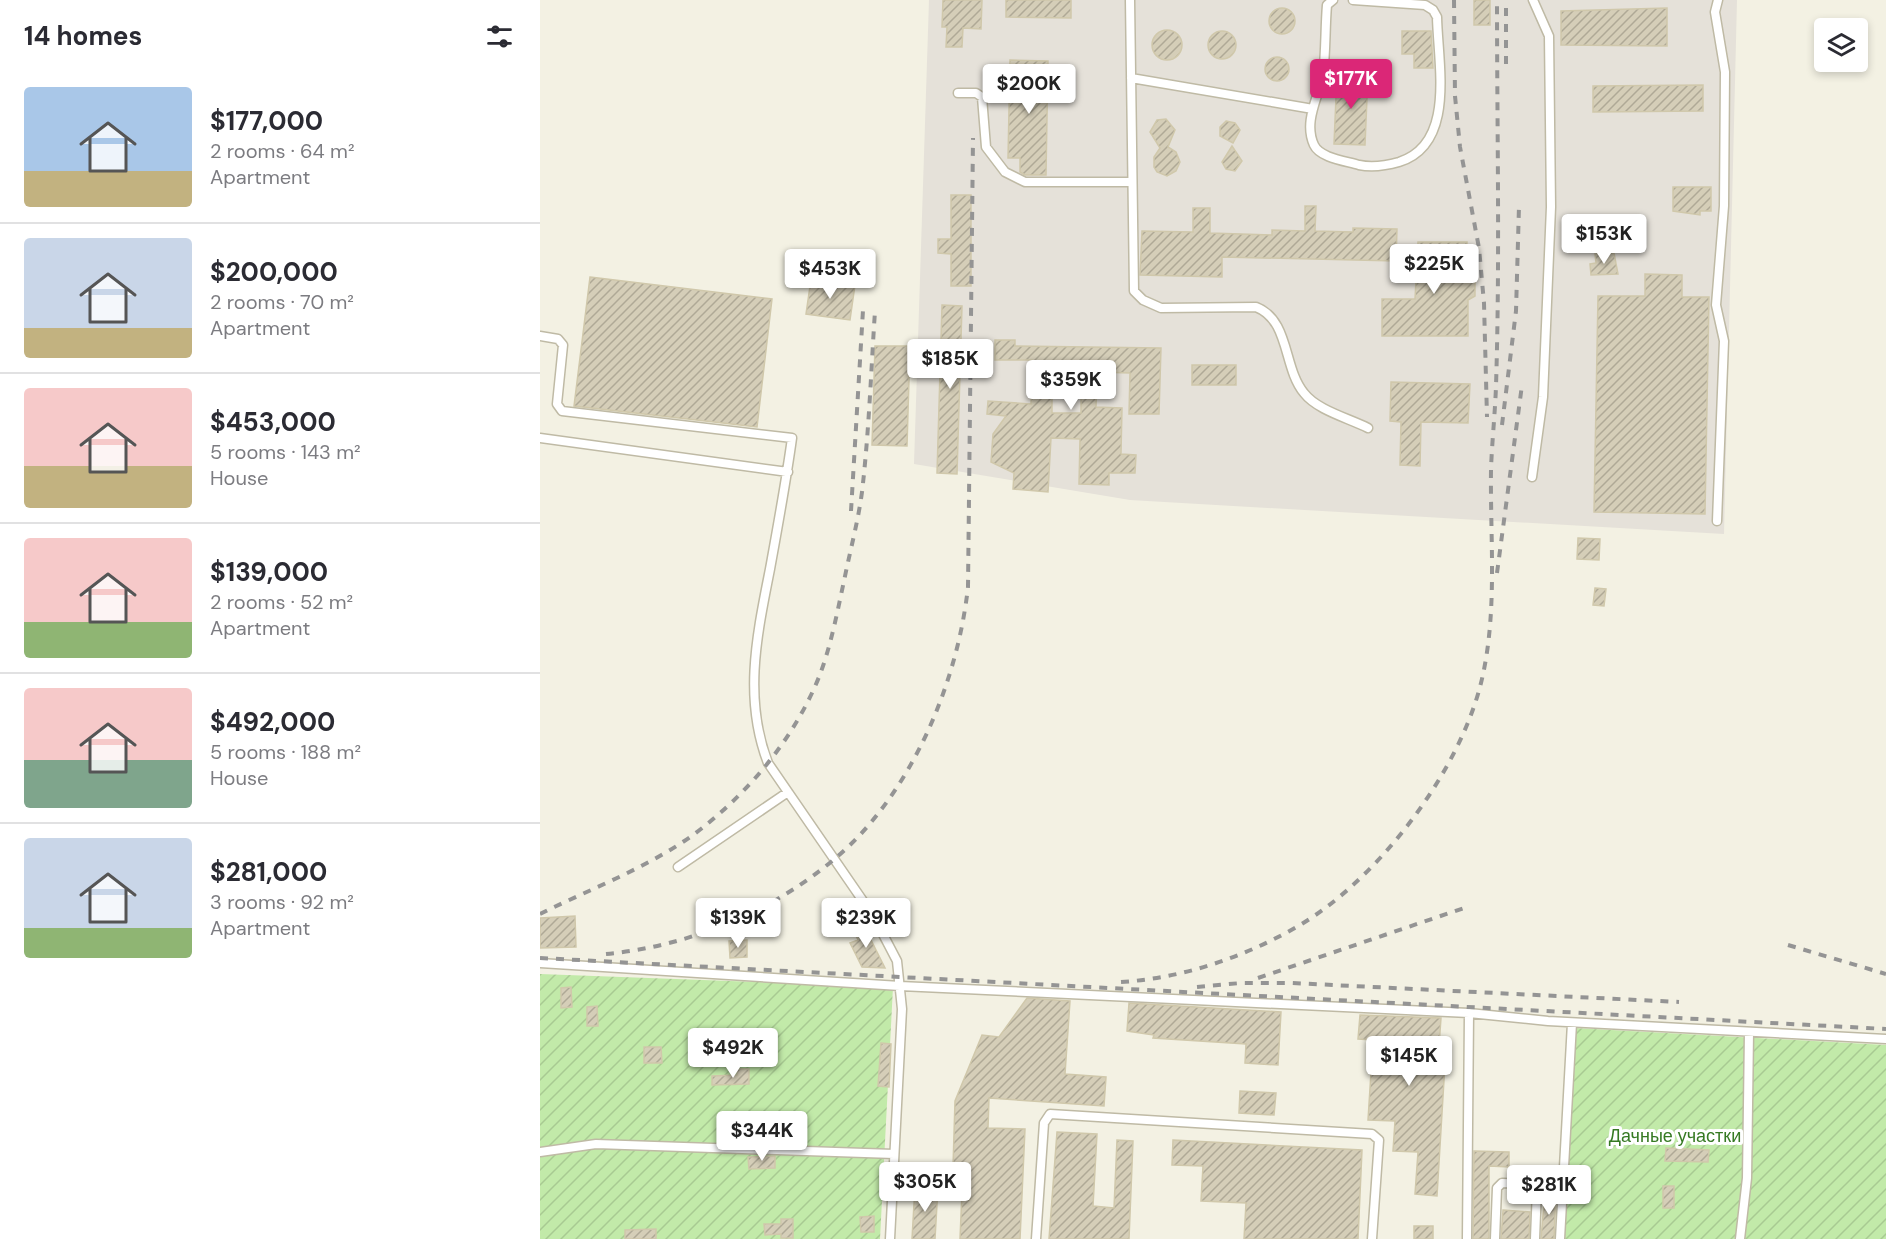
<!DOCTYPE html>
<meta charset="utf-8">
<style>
:root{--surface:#fff;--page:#f2f2f3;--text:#2b2b33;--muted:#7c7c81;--line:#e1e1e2;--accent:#db2777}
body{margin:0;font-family:"DM Sans",sans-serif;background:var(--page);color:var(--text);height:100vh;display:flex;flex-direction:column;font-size:22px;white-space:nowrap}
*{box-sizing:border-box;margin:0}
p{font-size:20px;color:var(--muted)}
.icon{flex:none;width:33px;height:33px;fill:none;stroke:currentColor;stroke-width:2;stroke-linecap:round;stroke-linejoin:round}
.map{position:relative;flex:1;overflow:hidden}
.details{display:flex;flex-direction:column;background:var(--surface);width:540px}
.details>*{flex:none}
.fabs{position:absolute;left:1274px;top:18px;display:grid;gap:12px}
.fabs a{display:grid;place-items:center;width:54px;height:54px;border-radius:6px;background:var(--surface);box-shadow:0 3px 9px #0003;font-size:30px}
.price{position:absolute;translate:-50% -51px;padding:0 14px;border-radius:6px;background:#fff;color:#222;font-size:20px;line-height:39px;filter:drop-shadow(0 2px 3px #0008)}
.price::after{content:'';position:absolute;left:50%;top:36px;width:18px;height:14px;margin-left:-9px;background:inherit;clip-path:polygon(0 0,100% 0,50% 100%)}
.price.selected{background:var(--accent);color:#fff}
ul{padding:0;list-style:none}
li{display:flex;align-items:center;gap:18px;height:150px;padding:0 24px}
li+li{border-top:2px solid var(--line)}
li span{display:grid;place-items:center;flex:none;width:168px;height:120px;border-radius:6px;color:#555}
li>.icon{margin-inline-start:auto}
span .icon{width:72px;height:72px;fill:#fffc;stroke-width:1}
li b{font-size:26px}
h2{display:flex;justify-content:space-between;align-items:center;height:72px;padding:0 24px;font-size:26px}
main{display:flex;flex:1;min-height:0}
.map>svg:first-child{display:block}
.industrial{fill:#e5e1d9}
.garden{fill:url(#garden-furrows)}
.building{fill:url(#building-hatch);stroke:#d0c8ab;stroke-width:1.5;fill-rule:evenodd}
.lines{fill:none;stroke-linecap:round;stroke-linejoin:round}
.lane-casing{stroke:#bfbaa5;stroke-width:11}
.lane{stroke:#fff;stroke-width:8}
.rail{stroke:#949494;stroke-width:4;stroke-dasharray:8 8;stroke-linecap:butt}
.labels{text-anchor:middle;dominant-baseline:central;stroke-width:6;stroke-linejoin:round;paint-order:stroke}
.park-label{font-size:18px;fill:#367a23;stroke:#fff}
</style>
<main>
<section class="details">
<h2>14 homes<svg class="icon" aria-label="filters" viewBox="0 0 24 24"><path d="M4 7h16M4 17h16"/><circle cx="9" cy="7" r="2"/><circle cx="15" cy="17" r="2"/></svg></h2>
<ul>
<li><span style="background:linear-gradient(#a9c7e8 70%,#c2b280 0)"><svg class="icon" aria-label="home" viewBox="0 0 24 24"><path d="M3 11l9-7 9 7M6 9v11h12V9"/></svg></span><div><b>$177,000</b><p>2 rooms · 64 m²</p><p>Apartment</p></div></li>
<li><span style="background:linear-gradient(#c9d6e8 75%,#c2b280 0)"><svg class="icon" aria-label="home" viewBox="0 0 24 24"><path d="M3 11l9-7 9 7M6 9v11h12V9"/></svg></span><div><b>$200,000</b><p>2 rooms · 70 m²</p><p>Apartment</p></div></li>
<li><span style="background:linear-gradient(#f6c9c9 65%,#c2b280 0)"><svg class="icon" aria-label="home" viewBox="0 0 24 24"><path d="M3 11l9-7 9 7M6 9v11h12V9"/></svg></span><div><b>$453,000</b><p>5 rooms · 143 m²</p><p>House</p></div></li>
<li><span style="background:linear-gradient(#f6c9c9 70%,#8fb573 0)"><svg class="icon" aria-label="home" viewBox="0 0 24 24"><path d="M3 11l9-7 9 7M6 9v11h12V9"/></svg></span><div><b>$139,000</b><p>2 rooms · 52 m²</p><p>Apartment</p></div></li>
<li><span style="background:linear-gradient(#f6c9c9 60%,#7fa58c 0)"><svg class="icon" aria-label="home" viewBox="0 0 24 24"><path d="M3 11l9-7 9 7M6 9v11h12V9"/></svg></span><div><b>$492,000</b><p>5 rooms · 188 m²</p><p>House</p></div></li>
<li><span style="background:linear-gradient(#c9d6e8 75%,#8fb573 0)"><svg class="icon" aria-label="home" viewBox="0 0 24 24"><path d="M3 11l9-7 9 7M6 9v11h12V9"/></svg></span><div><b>$281,000</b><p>3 rooms · 92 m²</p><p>Apartment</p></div></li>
</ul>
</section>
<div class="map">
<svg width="1346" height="1239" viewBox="0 0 1346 1239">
<defs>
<pattern id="garden-furrows" width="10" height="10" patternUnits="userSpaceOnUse" patternTransform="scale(1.5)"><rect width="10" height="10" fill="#c2eaa9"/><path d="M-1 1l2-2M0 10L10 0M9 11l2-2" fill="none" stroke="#a8ca92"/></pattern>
<pattern id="building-hatch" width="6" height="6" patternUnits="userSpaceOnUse" patternTransform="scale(1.5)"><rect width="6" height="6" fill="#d5ceb8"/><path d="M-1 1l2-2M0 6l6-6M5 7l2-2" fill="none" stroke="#afa996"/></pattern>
</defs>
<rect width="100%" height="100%" fill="#f3f1e3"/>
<path class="industrial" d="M389,0H1197L1184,534L590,500L374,464Z"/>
<path class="garden" d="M0,974L353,987L340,1239H0Z
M1035,1028L1346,1045V1239H1021Z"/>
<path class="building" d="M403,0H442L441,29L423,28L422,47H406L407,27H402Z
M466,0H531V18L466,17Z
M934,0H950V25H934Z
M1127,8V46L1021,45V11Z
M729 21a13 13 0 1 1 26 0a13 13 0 1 1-26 0Z
M612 45a15 15 0 1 1 30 0a15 15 0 1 1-30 0Z
M668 45a14 14 0 1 1 28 0a14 14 0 1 1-28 0Z
M862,31H891L893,68H874V54H862Z
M725 69a12 12 0 1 1 24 0a12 12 0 1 1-24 0Z
M470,60L508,61L506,175H485L480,172V158H468Z
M797,74L828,75L825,145L794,144Z
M1163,85V111L1053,112V86Z
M626,119L635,130L628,147L636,152L640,162L636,171L627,176L617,172L614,167V157L620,148L610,132L617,120Z
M686,121L695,123L700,130L693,143L680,136V127Z
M692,146L702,161L695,171L686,169L682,162Z
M1133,187H1171V211H1160V215L1133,211Z
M411,195H431V286H411V254L398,253V239H411Z
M765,206H776L775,231L813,232V228L857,229L856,261L682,257V277L600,275L602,231L653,232V208H670V233L732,235V230L765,231Z
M878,242H927V270L935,266V296L928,300V336H842V299H875Z
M1074,253L1078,274L1051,275L1050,264L1056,263L1055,254Z
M1105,274L1142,275V297H1169L1165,514L1054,512L1058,296H1105Z
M50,277L232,299L217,427L34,406Z
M271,279L315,285L310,320L266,314Z
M402,305L422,306L417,474L397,473Z
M455,340H475V346L621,348L619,414H589L590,373L557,372L556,407L582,408L581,454L596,455L595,473H569V485L539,484L540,439L511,438L508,492L473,489L474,473L451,462L453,434L466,416L447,414L448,401L491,404L492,360H455ZM512,384L541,385V413H512Z
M335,346H370L367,446L332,445Z
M652,365H696V385H652Z
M851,382L930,384L928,423L881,422L880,466L860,465L861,422L850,421Z
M1038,538L1060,539L1059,560L1037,559Z
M1055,588L1066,589L1064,606L1053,605Z
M35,916L36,947L0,948V918Z
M322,922L345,968L322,967L310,943L318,940L312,927Z
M207,940V957L190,958L189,941Z
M31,987L32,1007L21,1008V988Z
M487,998L530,1001L525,1074L566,1077L564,1106L449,1098L448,1128L485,1129L480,1239H420L423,1168L413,1167L415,1101L442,1035L459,1037Z
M589,1003L741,1012L738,1065L705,1063L706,1044L613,1038L614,1035L587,1031Z
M57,1006L58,1026H47V1007Z
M820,1015L901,1018L899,1046L906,1047L897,1196L875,1194L878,1152L853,1151L855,1121L828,1120L833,1040L818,1039Z
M341,1043L351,1044L349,1087L338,1086Z
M104,1047H121L122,1063H104Z
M197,1069H209V1084L172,1085V1076L197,1075Z
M700,1091L736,1093L734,1115L699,1113Z
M517,1132L557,1134L553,1206L574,1208L577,1140L593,1141L589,1239H509Z
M633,1140L822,1150L818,1239H704L706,1203L661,1201L663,1166L632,1165Z
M1126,1148L1169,1150L1168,1162L1125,1161Z
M934,1151L969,1152V1167L949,1166V1239H933Z
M235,1156V1168L209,1169L208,1157Z
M375,1186L398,1187L395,1239H372Z
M1123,1186H1134V1208H1123Z
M1005,1191H1016L1014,1239H1001Z
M963,1210L990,1212L989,1239H961Z
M334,1216V1232H321L320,1217Z
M241,1219H253V1238H241V1234L225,1235L224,1224H241Z
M874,1226H893V1239H874Z
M116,1229V1239H85V1230Z"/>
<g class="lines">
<defs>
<path id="lane" d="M590,0L594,291L603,300L621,308L716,307C750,320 743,368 764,393C777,410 808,418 828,428
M793,0L787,5C785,28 786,52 783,74C779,97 763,121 774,145C780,158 806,161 819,165C833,168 845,166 859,162C916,144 898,65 897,17L893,10L885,5L813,0
M591,78L773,109
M418,93H436L442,97L446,147L465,172L485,182H592
M0,336L18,339L23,345L17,404L22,411L252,438C246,482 238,525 230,569C217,635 203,698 228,763L334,917L357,961L362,1009L350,1239
M0,438L248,472
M992,477L1003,397L1011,207L1009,36L993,0
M1177,521L1184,341L1176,305L1184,206L1185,72L1175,12L1178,0
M138,867L248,792
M0,963L360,986L929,1013L1008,1021L1346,1039
M0,1152L56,1144L354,1154
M496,1239L504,1123L510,1114L832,1134L839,1140L832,1239
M927,1239L929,1013
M955,1239L957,1188L962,1183L993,1184L997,1188L995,1239
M1020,1239L1032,1023
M1200,1239L1207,1178L1209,1032"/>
</defs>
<use href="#lane" class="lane-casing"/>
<use href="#lane" class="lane"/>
<path class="rail" d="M914,0L915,96L920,147L939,248L944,303L947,417
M966,64V0
M962,425L976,311L979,206
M311,511L323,310
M957,573L982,385
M0,914C50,889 107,868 153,835C207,795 254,739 279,677C291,646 297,613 304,581C310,551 318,522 322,492C329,432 331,371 335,311
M1248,945L1346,974
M66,954C154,946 247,906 311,844C377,779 418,678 428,587L433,138
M0,958L1346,1029
M718,978L927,907
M581,982C644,978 705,957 760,925C839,878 919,772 941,683C958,614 950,539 951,469C952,442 955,414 956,386C960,258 957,129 957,0
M657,987L701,983H752L1139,1002"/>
</g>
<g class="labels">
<g class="park-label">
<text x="1135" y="1136">Дачные участки</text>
</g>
</g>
</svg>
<div class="fabs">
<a><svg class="icon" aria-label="layers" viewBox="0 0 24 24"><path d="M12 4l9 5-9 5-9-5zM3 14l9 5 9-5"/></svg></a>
</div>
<b class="price selected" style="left:811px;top:110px">$177K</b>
<b class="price" style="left:489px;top:115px">$200K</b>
<b class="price" style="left:1064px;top:265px">$153K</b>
<b class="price" style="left:894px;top:295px">$225K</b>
<b class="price" style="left:290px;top:300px">$453K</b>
<b class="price" style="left:410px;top:390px">$185K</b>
<b class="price" style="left:531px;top:411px">$359K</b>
<b class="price" style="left:198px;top:949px">$139K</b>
<b class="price" style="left:326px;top:949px">$239K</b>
<b class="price" style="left:193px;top:1079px">$492K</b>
<b class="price" style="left:869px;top:1087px">$145K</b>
<b class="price" style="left:222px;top:1162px">$344K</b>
<b class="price" style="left:385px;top:1213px">$305K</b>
<b class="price" style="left:1009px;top:1216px">$281K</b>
</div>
</main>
